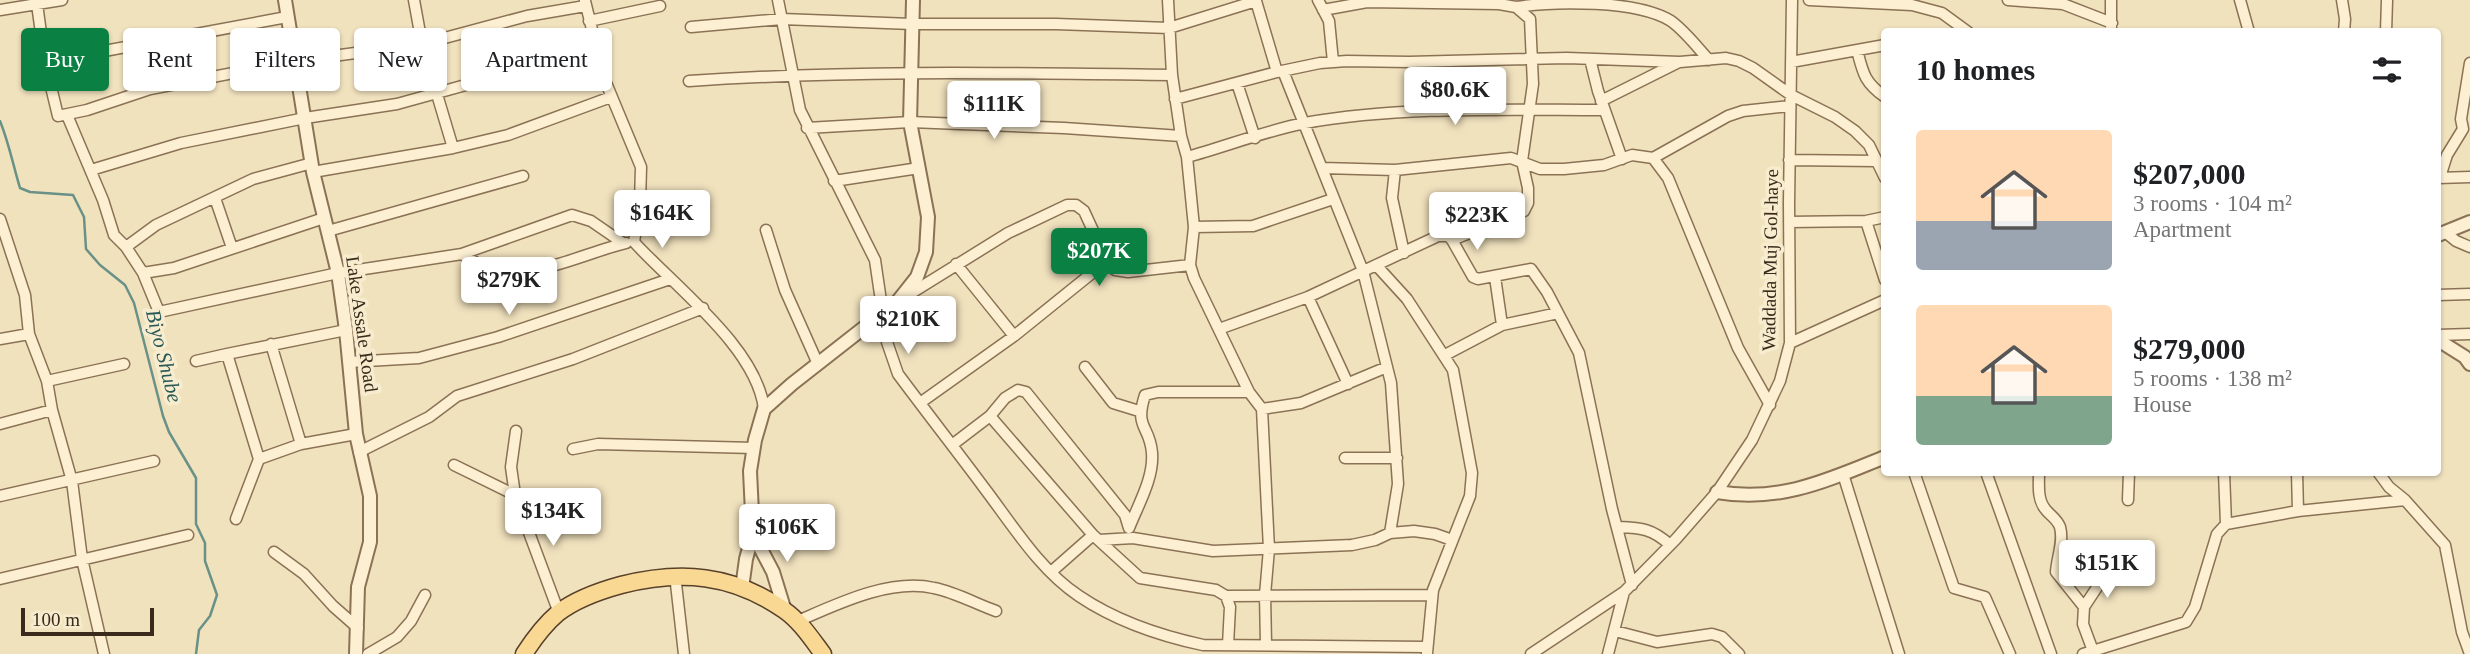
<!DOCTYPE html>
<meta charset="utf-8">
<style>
:root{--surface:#fff;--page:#f2f2f2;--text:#202124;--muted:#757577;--accent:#0b8043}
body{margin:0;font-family:"Times New Roman",serif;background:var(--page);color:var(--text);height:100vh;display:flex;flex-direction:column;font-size:26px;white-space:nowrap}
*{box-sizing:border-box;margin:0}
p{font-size:23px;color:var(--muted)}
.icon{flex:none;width:38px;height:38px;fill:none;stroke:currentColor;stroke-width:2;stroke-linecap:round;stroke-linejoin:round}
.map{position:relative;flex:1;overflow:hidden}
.drawer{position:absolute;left:1881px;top:28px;width:560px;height:448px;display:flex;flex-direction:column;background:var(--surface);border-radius:7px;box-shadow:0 2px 5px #0004}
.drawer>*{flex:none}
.guide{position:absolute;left:21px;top:28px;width:665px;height:63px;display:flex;gap:14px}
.scale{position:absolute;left:21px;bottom:18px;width:133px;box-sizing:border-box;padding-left:7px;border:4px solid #392a1b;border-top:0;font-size:19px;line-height:24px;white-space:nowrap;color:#392a1b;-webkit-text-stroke:5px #f8eccf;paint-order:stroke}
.price{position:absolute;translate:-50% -60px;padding:0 16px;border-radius:7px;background:#fff;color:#222;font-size:23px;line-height:46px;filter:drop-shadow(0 2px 4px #0008)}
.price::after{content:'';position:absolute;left:50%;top:42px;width:21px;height:16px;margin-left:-10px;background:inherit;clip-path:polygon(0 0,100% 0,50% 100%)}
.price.current{background:var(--accent);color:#fff}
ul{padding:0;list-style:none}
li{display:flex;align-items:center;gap:21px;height:175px;padding:0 35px}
li span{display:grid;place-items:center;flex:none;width:196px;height:140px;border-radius:7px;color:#555}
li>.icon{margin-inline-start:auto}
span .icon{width:84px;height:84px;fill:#fffc;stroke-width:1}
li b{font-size:30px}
h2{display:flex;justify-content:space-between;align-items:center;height:84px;padding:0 35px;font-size:30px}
.pill{padding:0 24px;border-radius:7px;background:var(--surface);box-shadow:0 2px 5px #0004;font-size:24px;line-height:63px}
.pill.current{background:var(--accent);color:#fff}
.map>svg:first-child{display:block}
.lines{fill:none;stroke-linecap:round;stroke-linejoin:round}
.stream{stroke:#699187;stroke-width:2.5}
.minor-casing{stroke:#8b7255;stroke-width:13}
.tertiary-casing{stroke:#8b7255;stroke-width:16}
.primary-casing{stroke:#58402a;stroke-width:19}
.minor{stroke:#fcefd2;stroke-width:10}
.tertiary{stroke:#fcefd2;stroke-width:12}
.primary{stroke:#f8d892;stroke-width:16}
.labels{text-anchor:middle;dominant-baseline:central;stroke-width:7;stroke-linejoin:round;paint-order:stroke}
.street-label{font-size:19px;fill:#392a1b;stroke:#f8eccf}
.water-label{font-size:21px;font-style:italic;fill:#295b57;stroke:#f8eccf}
</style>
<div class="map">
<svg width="2470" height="654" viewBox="0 0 2470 654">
<rect width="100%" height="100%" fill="#f1e2be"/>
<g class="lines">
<path class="stream" d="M0,121C9,143 13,165 20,188L30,192L73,195L84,217L86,249L100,265L125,285L134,303L163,416L169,432L196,478V524L205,543V561L217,595L210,616L199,630L196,654"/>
<defs>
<path id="minor" d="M414,0L422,44L453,148
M778,0L800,110L875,260L887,342L898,374C927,413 956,450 985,489C1013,526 1040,570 1079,596C1116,621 1161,636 1203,645L1426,647
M1168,0L1172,75L1181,136L1187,157L1194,227L1190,265L1194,278L1249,392L1262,409L1269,549L1265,595L1266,644
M1318,0L1329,21L1333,62
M1809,0L1912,5L1942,13L1968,32
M2008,0L2063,4L2112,23
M2111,0V32
M2240,0L2249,32
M2342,0L2345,19L2344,32
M585,1L604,78L641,167L640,203L634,242
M37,4L45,62L58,116L87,110L150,89L296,61L422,44L527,16L585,6
M1516,7C1556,1 1637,0 1671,21C1685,31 1697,47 1709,60
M0,10L62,0
M1323,10L1367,2L1499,4L1516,7L1530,19L1533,84L1522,161L1528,188V203L1524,211L1452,240
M589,21L660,6
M691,27L782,19L912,24H1056L1169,28L1256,1L1277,72
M2386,32L2387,0
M1857,50C1863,73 1864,82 1885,97
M1590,59L1598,91L1622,159
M45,62L287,17
M1791,62L1885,45
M1283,71L1363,271L1391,383L1398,484L1390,533
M689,81C851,70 1010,73 1172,75
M1237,83L1255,138
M1175,99L1277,72L1320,63L1347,61L1409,62L1567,58L1680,62L1726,58L1739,61L1753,68L1791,95L1835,117L1855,131L1869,145L1885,178
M1601,101L1679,62
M67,115L103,200L114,235L126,247L143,273L159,312L338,273L462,254L572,215L591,221L623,243
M807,128L910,122L1064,128L1181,136
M1187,157C1224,147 1268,130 1305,123C1400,106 1507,110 1604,110
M1653,158L1728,116L1743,111L1790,106
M1789,160L1876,161
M1322,168L1395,170L1511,158L1540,169H1564L1604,165L1632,155L1653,158L1668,178L1738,348L1770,405
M91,170L181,143L305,118L397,104L596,49
M1395,170L1392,198L1404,253
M313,172L453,148L508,135L611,97
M2440,177L2447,155L2463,129L2461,119L2470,63
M2438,178L2470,177
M834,181L919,168
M215,198L232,248
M0,219L25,295L29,334
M1866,221L1885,280
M1789,222L1866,221L1885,217
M1194,227L1253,226L1333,199
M766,230L785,290L818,364
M328,231L523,176
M2445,232L2456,241L2470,247
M634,242C674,286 757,348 764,409
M126,247L156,225L253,179L312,163
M462,254C513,293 572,256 626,243
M956,264L1014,336
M1376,265L1407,299L1453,370L1472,473L1470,496L1433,590L1427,653
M143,273L174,268L324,218
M1495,277L1502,325
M2438,295L2470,294
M905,297L1008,233L1067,205H1076L1084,211L1107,261
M1308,297L1348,384
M1219,329L1308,297L1438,236H1448L1452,240L1473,277L1478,279L1531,269L1547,292L1579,353L1612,509L1632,585
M2438,335L2470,334
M0,339L29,334L47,381L52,410L72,481L82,559L104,654
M1790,343L1885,300
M271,344L301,444
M1445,355L1502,325L1558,313
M196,361L227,354
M349,362L419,358L498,337L670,279
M1085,367L1113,403L1139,411
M47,381L124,364
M920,403L1014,336L1107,261L1115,270L1128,272L1190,265
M1262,409L1301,403L1387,367
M990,416L1005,398L1018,390L1026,392L1125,515L1129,528
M0,424L52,410
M516,431L511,467L515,495L559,613
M952,445L990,416L1093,535L1140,578L1216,590L1226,596L1432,595
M573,449L598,444L754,448
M359,452L429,417L457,396L573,359L703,308
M1345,458H1397
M259,459L227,354L346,330
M454,465L515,495
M1914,472L1954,588L1985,597L2010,654
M1986,472L2051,654
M2039,472C2039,485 2037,500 2046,510C2051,516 2057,519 2060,527C2064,542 2057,557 2056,572L2084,607
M2224,472L2226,524
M2297,472L2298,511
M2378,472L2389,487L2405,500L2445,545L2462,632L2470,654
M1843,474L1899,654
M0,496L154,461
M2128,500L2129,472
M236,519L259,459L301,444L356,434
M1617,527C1641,528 1652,528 1670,545
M1129,528C1138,505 1154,478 1152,453C1150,425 1134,429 1145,395L1158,392H1249
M1099,540L1133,538L1213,551L1352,545L1375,540L1390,533L1414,531L1435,534L1452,540
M274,552L304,574L333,606L358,628
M1051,572L1093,535
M675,575L684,654
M0,579L188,535
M1226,596L1230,607L1228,645
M798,621C837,604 890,578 934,588C955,592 976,604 996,611
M1615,631L1657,642L1712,634L1722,637L1739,654
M2093,651L2083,624L2084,607L2121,551
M368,654L397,637L411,621L425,595
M1531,654L1624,592L1676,539L1717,492L1752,440L1780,381L1790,343L1789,203L1792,0
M1608,654L1624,592
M2083,654L2186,622L2195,607L2217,534L2226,524L2298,511L2405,500"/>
<path id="tertiary" d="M285,0L313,172L338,273L346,330L356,434L370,496V542L358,587L356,654
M2438,235L2470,222
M2438,340L2465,357L2470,364
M1717,492C1780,503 1828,480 1885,457
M753,534L773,572L785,611
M742,588L746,559L753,534L750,471L755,440L764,409L792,384L898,301L917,277L926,252L928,217L910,122L913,0"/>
<path id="primary" d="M524,654C533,640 545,624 558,613C576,599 599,591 621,585C681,570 732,574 784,610C800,621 811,638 823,654"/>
</defs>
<use href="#minor" class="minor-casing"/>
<use href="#tertiary" class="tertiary-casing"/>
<use href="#primary" class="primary-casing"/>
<use href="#minor" class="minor"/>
<use href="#tertiary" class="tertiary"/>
<use href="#primary" class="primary"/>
</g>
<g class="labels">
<g class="street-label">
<text transform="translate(1770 260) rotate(-89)">Waddada Muj Gol-haye</text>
<text transform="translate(362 324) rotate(82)">Lake Assale Road</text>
</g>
<g class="water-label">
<text transform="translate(164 356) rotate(76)">Biyo Shube</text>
</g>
</g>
</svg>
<div class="scale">100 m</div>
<b class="price" style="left:1455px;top:127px">$80.6K</b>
<b class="price" style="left:994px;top:141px">$111K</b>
<b class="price" style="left:662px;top:250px">$164K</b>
<b class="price" style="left:1477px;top:252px">$223K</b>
<b class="price current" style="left:1099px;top:288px">$207K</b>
<b class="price" style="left:509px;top:317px">$279K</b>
<b class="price" style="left:908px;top:356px">$210K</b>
<b class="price" style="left:553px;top:548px">$134K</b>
<b class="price" style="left:787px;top:564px">$106K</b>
<b class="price" style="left:2107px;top:600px">$151K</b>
<div class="guide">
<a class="pill current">Buy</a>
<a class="pill">Rent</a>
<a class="pill">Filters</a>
<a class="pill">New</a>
<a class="pill">Apartment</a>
</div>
<section class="drawer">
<h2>10 homes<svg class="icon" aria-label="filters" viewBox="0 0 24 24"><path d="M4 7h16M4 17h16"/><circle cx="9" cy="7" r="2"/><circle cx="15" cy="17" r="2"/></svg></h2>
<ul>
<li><span style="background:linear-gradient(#ffd9b3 65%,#9aa5b1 0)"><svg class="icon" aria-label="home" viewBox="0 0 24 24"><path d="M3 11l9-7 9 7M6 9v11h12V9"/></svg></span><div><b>$207,000</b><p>3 rooms · 104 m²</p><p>Apartment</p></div></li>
<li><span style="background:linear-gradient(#ffd9b3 65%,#7fa58c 0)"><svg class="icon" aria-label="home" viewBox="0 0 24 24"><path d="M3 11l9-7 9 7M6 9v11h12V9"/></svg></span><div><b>$279,000</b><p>5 rooms · 138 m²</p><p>House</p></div></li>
</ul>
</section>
</div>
